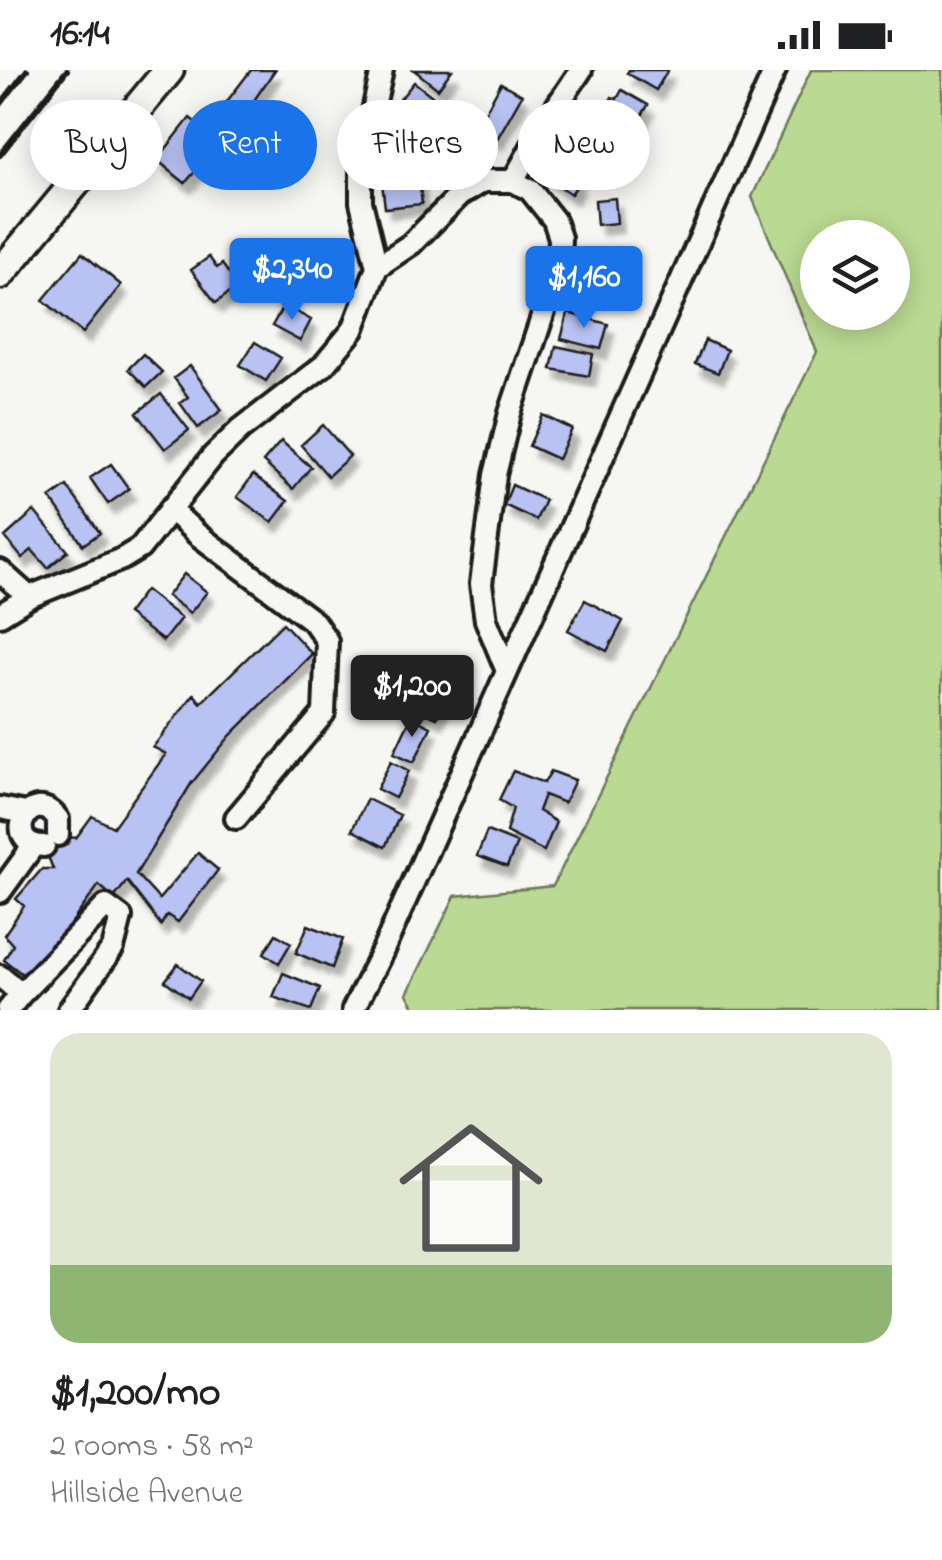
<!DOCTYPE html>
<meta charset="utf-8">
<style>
:root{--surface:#fff;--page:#f2f2f2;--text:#202124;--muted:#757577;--accent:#1a73e8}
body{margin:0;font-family:"Indie Flower",sans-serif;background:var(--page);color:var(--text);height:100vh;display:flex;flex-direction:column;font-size:38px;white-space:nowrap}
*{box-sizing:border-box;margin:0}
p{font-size:32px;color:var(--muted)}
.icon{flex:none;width:55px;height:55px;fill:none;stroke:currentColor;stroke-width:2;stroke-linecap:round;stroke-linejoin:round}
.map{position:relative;height:940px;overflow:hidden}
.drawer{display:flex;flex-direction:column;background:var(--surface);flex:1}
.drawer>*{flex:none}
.guide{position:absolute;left:30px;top:30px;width:882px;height:90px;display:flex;gap:20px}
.buttons{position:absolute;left:800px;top:150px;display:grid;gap:20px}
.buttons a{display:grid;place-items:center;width:110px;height:110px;border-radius:50%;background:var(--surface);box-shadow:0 5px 25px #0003;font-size:50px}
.price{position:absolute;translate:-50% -85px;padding:0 22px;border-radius:10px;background:var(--accent);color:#fff;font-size:32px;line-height:65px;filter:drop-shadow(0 2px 5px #0008)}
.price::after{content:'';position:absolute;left:50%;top:60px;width:30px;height:22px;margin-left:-15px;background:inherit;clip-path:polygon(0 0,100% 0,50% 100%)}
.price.current{background:#222;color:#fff}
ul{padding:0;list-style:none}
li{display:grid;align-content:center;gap:20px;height:530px;padding:0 50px}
li span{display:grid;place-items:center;height:310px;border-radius:30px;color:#555}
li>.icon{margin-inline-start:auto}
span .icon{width:180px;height:180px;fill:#fffc;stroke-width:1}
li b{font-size:42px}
.pill{padding:0 35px;border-radius:45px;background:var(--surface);box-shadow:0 5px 25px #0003;font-size:35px;line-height:90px}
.pill.current{background:var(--accent);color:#fff}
.status{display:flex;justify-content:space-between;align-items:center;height:70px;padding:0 50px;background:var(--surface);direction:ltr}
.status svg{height:28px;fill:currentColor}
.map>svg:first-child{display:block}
.green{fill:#bad992;stroke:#6b7a57;stroke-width:2.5;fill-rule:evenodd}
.building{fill:#b8c2f3;stroke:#1c1c1c;stroke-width:2.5;filter:url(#shadow)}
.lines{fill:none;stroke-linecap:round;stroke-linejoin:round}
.minor-casing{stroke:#1c1c1c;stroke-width:28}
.major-casing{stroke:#1c1c1c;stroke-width:35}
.minor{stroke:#f6f6f2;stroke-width:20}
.major{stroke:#f6f6f2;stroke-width:28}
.rail{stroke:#1c1c1c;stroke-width:6}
</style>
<div class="status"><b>16:14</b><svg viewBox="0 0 49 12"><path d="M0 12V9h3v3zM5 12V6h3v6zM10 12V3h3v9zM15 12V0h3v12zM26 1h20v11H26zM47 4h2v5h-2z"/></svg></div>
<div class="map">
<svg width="942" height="940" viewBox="0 0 942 940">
<defs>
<filter id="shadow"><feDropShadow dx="6" dy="10" stdDeviation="2.5" flood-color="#0004"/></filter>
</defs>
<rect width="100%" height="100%" fill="#f6f6f2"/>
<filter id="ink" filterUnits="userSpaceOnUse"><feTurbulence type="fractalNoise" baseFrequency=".01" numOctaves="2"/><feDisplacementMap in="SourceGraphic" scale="20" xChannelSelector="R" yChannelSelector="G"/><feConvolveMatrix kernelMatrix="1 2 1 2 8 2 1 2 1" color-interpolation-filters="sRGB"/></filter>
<g filter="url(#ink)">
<path class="green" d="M811,0H942V940H416L407,924L455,826L553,816L817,282L752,127ZM818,168H892V242H818Z"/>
<path class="building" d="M251,0H275L239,52L185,113L157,90L190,48L205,60Z
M414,0H452L438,19Z
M629,0H668L656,20L627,3Z
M414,12L441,33L424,54L397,33Z
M501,13L522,25L497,69L477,57Z
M622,20L648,35L637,54L607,37L612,27L617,29Z
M581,33L619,59L592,98L586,94L574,111L578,114L571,124L542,104L562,75L556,70Z
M410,60L434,81L419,99L395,78Z
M419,108L422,134L385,138L382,112Z
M615,128L617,153L597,155L595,130Z
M264,171L289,176L285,192L260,187Z
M82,183L121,215L83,263L43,230Z
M209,187L217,198L222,194L238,216L216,233L191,200Z
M284,235L311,250L300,271L272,256Z
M568,243L608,254L601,279L561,269Z
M705,270L727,280L718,303L695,294Z
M255,272L281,288L266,311L240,295Z
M556,276L593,284L589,306L551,299Z
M143,284L162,302L146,317L128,299Z
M190,296L222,340L198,358L180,333L188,327L174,308Z
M161,324L189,360L165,379L137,343Z
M543,345L572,359L558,389L529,376Z
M323,355L350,386L328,406L301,375Z
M281,371L311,397L293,419L263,392Z
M111,394L129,419L108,434L90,408Z
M253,405L288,431L272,452L237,427Z
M512,415L545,430L536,450L504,435Z
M67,416L100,463L83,475L50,428Z
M34,441L68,481L48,498L32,480L22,488L5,467Z
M184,504L207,522L190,543L167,526Z
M145,520L181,548L163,571L127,544Z
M585,530L623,551L607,581L568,560Z
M283,553L312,584L230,666L191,714L136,804L159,829L198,783L218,800L178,852L167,845L161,855L127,811L114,828L99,815L30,910L4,890L13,875L4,865L24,836L16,829L42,799H53L39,763L76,768L92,746L113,757L166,684L153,677L194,624L201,633Z
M426,609L449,619L437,648L414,638Z
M411,647L431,657L414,692L394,683Z
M391,691L409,701L395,728L377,719Z
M513,701L544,713L551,701L575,710L564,733L544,725L538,741L556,752L544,781L506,762L513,738L499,730Z
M367,729L400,745L385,777L352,760Z
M487,761L517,773L507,797L477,786Z
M308,855L343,869L332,898L296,883Z
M276,864L291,873L279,893L264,883Z
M178,894L201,911L189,928L165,911Z
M283,903L320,918L311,940L273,927Z"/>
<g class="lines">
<defs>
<path id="minor" d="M513,111L544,55L581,0
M377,197L411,174L460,125L483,111H513L530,120L554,150L560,168L559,197L510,343L495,405L481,514L486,550L507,601
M170,439L198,465L314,552L327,571L324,643L236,748
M0,501L29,527
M0,545L29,527L122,489L140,478L213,386L241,359L323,296L353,260L377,197L361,132V96L382,0
M0,738L26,743
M44,776C0,775 30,713 58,749V765
M0,822L34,775
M0,906L21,924L8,940
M21,924L106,836L121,847L113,878L69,940
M353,940L384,878L775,0"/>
<path id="major" d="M0,204L169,0"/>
</defs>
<use href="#minor" class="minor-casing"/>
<use href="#major" class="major-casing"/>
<use href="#minor" class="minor"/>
<use href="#major" class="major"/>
<path class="rail" d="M0,35L27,0
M0,85L67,0"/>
</g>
</g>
</svg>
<div class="buttons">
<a><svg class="icon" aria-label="layers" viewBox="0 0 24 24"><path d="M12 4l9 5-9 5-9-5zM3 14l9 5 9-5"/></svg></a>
</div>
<b class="price" style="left:292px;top:253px">$2,340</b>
<b class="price" style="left:584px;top:261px">$1,160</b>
<b class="price current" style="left:412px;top:670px">$1,200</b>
<div class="guide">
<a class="pill">Buy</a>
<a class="pill current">Rent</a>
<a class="pill">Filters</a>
<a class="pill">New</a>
</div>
</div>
<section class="drawer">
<ul>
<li><span style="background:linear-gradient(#dfe7d0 75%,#8fb573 0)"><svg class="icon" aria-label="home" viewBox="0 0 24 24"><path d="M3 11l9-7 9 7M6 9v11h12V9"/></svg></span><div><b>$1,200/mo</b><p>2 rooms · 58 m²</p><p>Hillside Avenue</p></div></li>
</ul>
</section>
